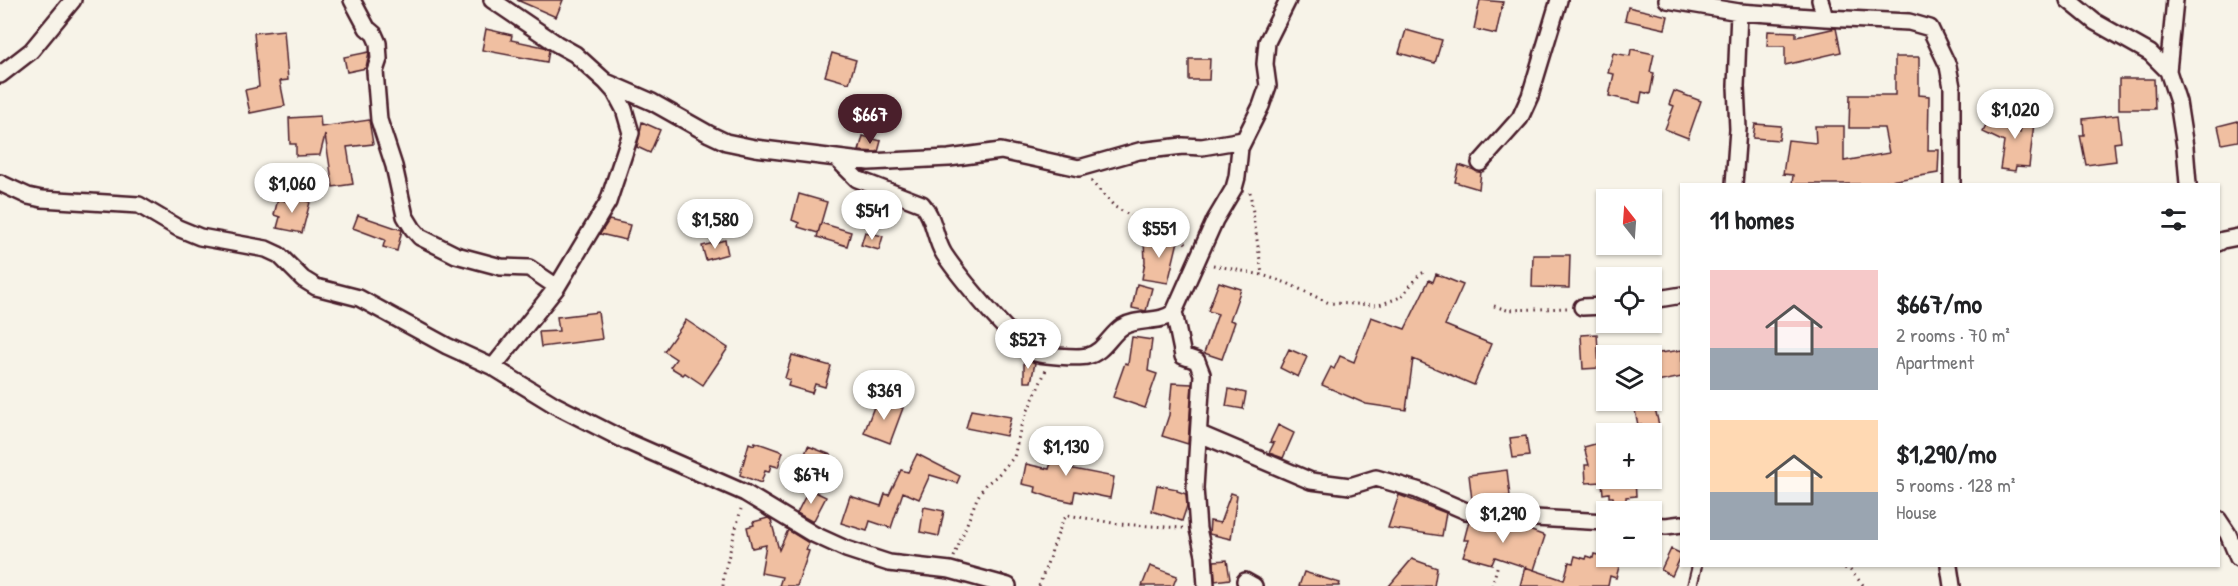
<!DOCTYPE html>
<meta charset="utf-8">
<style>
:root{--surface:#fff;--page:#f6f6f6;--text:#202124;--muted:#757577;--accent:#4a1f2b}
body{margin:0;font-family:"Patrick Hand",sans-serif;background:var(--page);color:var(--text);height:100vh;display:flex;flex-direction:column;font-size:22px;white-space:nowrap}
*{box-sizing:border-box;margin:0}
p{font-size:20px;color:var(--muted)}
.icon{flex:none;width:33px;height:33px;fill:none;stroke:currentColor;stroke-width:2;stroke-linecap:round;stroke-linejoin:round}
.map{position:relative;flex:1;overflow:hidden}
.panel{position:absolute;left:1680px;top:183px;width:540px;height:384px;display:flex;flex-direction:column;background:var(--surface);border-radius:0px;box-shadow:0 2px 4px #0004}
.panel>*{flex:none}
.needle{width:39px;rotate:343deg}
.controls{position:absolute;left:1596px;top:189px;display:grid;gap:12px}
.controls a{display:grid;place-items:center;width:66px;height:66px;border-radius:0px;background:var(--surface);box-shadow:0 2px 4px #0004;font-size:30px}
.price{position:absolute;translate:-50% -51px;padding:0 14px;border-radius:21px;background:#fff;color:#222;font-size:20px;line-height:39px;filter:drop-shadow(0 2px 3px #0008)}
.price::after{content:'';position:absolute;left:50%;top:36px;width:18px;height:14px;margin-left:-9px;background:inherit;clip-path:polygon(0 0,100% 0,50% 100%)}
.price.on{background:var(--accent);color:#fff}
ul{padding:0;list-style:none}
li{display:flex;align-items:center;gap:18px;height:150px;padding:0 30px}
li span{display:grid;place-items:center;flex:none;width:168px;height:120px;border-radius:0px;color:#555}
li>.icon{margin-inline-start:auto}
span .icon{width:72px;height:72px;fill:#fffc;stroke-width:1}
li b{font-size:26px}
h2{display:flex;justify-content:space-between;align-items:center;height:72px;padding:0 30px;font-size:26px}
.map>svg:first-child{display:block}
.building{fill:#f0bfa1;stroke:#4a1f2b;stroke-width:1.5}
.lines{fill:none;stroke-linecap:round;stroke-linejoin:round}
.service-casing{stroke:#4a1f2b;stroke-width:12}
.minor-casing{stroke:#4a1f2b;stroke-width:20}
.path{stroke:#4a1f2b;stroke-width:3;stroke-dasharray:1.5 4.5;stroke-linecap:butt}
.service{stroke:#f7f3e8;stroke-width:8}
.minor{stroke:#f7f3e8;stroke-width:15}
</style>
<div class="map">
<svg width="2238" height="586" viewBox="0 0 2238 586">
<rect width="100%" height="100%" fill="#f7f3e8"/>
<filter id="ink" filterUnits="userSpaceOnUse"><feTurbulence type="fractalNoise" baseFrequency=".0167" numOctaves="2"/><feDisplacementMap in="SourceGraphic" scale="12" xChannelSelector="R" yChannelSelector="G"/><feConvolveMatrix kernelMatrix="1 2 1 2 8 2 1 2 1" color-interpolation-filters="sRGB"/></filter>
<g filter="url(#ink)">
<path class="building" d="M517,0H563L556,17Z
M1480,0L1503,2L1496,34L1474,29Z
M1628,7L1668,16L1665,29L1625,20Z
M1836,28L1841,52L1785,65V46H1767L1768,31L1796,32V37Z
M486,29L512,35L511,40L544,47L549,50L547,62L482,50Z
M284,30L288,80L280,81L285,106L250,113L245,90L259,87L254,33Z
M1406,30L1442,40L1435,63L1399,53Z
M1631,49L1654,54L1650,72L1654,73L1650,94L1642,92L1640,103L1609,96L1614,74L1608,73L1613,53L1630,56Z
M369,52L366,68L347,72L344,57Z
M832,53L856,60L849,83L825,76Z
M1895,57H1919V95L1929,96L1928,150H1939L1938,173L1872,184H1792L1793,175L1783,174L1788,140L1816,143L1815,126H1844V161L1889,153L1884,128H1849L1850,95H1895Z
M1189,59H1210L1209,80H1189Z
M2119,79H2154L2155,109H2119Z
M1674,91L1701,101L1688,138L1665,129L1674,106L1669,104Z
M2025,103L2036,105L2029,167L2016,166L2015,171L2000,169L2004,142L1983,132L1990,118L2020,133Z
M2118,115L2121,142L2114,143L2116,161L2086,165L2080,135H2084L2083,119Z
M320,116L321,127L369,120L373,144L347,147L353,184L333,187L325,135L320,155L296,156V144H290L289,118Z
M2238,121V141L2222,144L2218,126Z
M642,122L660,130L650,153L637,147Z
M1755,124L1781,126L1779,140L1753,138Z
M863,136L881,141L878,152L859,151Z
M1459,165L1481,172L1479,189L1455,182Z
M799,194L827,202L818,233L798,227L799,223L792,220Z
M287,196L310,202L302,233L277,228L280,217L274,215L278,199L286,201Z
M358,215L402,230L397,251L383,247L385,240L353,228Z
M609,220L630,225L626,240L600,234Z
M821,223L851,232L847,246L817,237Z
M865,232L883,236L879,250L861,245Z
M1159,236L1178,241L1168,283L1142,279L1145,262L1144,240L1158,239Z
M725,240L728,254L706,260L702,246Z
M1533,255H1570L1569,288L1532,287Z
M1436,274L1463,285L1445,325L1491,344L1474,385L1413,359L1406,410L1366,404L1322,385L1331,367L1334,369L1340,356L1354,362L1371,317L1405,329L1429,280L1433,282Z
M1219,282L1241,289L1230,320L1235,322L1222,359L1204,353L1218,314L1208,311Z
M1137,284L1152,288L1146,311L1132,308Z
M598,312L602,339L541,347L539,332L559,331L557,317Z
M686,320L728,348L703,385L685,373L683,375L670,367L676,359L664,351Z
M1024,326L1039,334L1038,343L1024,332Z
M1597,334L1599,368L1583,369L1581,335Z
M1132,337L1152,340L1148,371L1157,374L1145,408L1113,397L1125,363L1128,364Z
M1289,349L1307,357L1298,377L1280,368Z
M1682,350V377L1652,383V354Z
M792,355L831,366L825,387L815,384L812,393L788,386L790,380L785,378Z
M1024,358L1035,363L1031,382H1024Z
M1172,383L1192,384L1188,444L1162,436L1169,415Z
M1229,389L1246,393L1243,409L1226,406Z
M877,399L903,408L890,443L864,433Z
M1644,400H1653L1659,425L1642,430L1641,424L1638,425L1634,406Z
M971,410L1011,417L1006,436L966,428Z
M1278,425L1294,433L1283,458L1269,453L1274,443L1270,442Z
M1526,436L1529,456L1513,458L1510,438Z
M1058,440L1079,446L1073,469L1114,477L1110,498L1075,491L1073,502L1049,497L1035,492L1036,487L1022,484L1026,464L1049,469Z
M1606,441V478H1635L1636,496L1626,497V502L1614,503L1613,497H1609V493L1603,494L1602,482L1586,483L1585,465H1589L1584,447Z
M755,442L783,452L778,467L771,465L769,472L765,471L761,483L740,475L749,443L754,445Z
M808,446L831,455L825,473L801,465Z
M917,454L960,476L957,483L930,475L919,499L903,492L891,528L870,521L867,531L841,523L850,496L881,506L885,494L889,495L901,470L908,472Z
M1507,470L1510,496L1472,500L1469,475Z
M1157,485L1177,489V491L1186,494L1187,506L1182,521L1152,511Z
M809,489L826,497L813,522L797,513Z
M1231,493L1237,495L1231,539L1209,534L1210,521L1220,523Z
M1399,495L1446,513L1442,536L1388,528Z
M924,507L944,511L939,536L920,532Z
M768,518L771,520L779,550L788,530L809,543L806,550L809,551L797,586H779L782,577L761,573L766,545L752,548L747,527L754,525L753,522Z
M1469,521L1521,527L1545,536L1534,570L1495,557L1492,564L1463,556L1469,540H1464Z
M1671,549L1682,554L1672,576L1661,570Z
M1603,552L1606,553V556H1615L1614,562L1620,563L1616,578L1610,576L1608,586H1520L1525,567L1564,580L1569,562L1573,563L1575,556L1586,559L1587,556L1593,558L1594,554L1602,556Z
M1412,559L1437,568L1434,586H1389Z
M1227,560L1230,579L1215,581L1214,561Z
M1150,566L1177,576L1173,586H1142Z
M1304,572L1340,583L1339,586H1299Z"/>
<g class="lines">
<defs>
<path id="service" d="M1692,586L1697,566"/>
<path id="minor" d="M352,0L367,28L374,34L378,43L379,59L375,71L379,120L394,166L405,216L413,229L420,237L456,255L501,267L529,268L557,287
M492,0L557,44L575,54L606,82L615,92L624,109L631,133L608,202L557,287L493,367
M1667,0L1739,12L1825,18L1909,22L1930,28L1948,66L1952,87V184
M1820,0L1825,18
M2068,0L2095,22L2150,53L2168,71L2178,102L2185,147L2188,184
M2168,71L2175,0
M0,75L31,51L73,0
M606,82L652,102L709,134L726,142L755,148L869,162L949,158L1001,151L1079,168L1139,151L1183,146L1202,147L1243,140
M836,158L857,179L922,204C935,218 934,238 944,254C958,275 1012,341 1033,352C1040,356 1079,358 1087,356C1103,353 1110,335 1122,327C1138,317 1160,324 1174,312L1215,220L1234,188L1237,177L1240,148L1261,106L1268,86L1265,64L1267,42L1288,0
M1480,163L1520,118L1530,96L1559,0
M0,183L28,196L42,199L139,205L178,228L200,237L266,249L279,255L303,279L316,287L359,298L447,346L493,367L555,405L626,441L745,493L813,534L846,549L889,563L950,570L1008,586
M1734,184L1738,129L1736,86L1739,12
M2218,243L2223,240L2238,237
M1652,300L1682,295
M1582,307L1606,306
M1174,312L1183,356L1197,361L1202,374L1195,488L1198,529L1204,555L1206,586
M1200,434L1311,481L1350,486L1376,478L1417,490L1466,511L1516,517L1606,522
M2218,519L2228,534L2238,558
M1652,525L1666,526L1682,524
M1949,566L1952,586
M1245,581L1254,586"/>
</defs>
<use href="#service" class="service-casing"/>
<use href="#minor" class="minor-casing"/>
<path class="path" d="M1091,181L1115,207L1148,226L1184,241L1187,245
M1250,192L1262,274
M1213,265L1262,275L1287,283L1329,303L1379,305L1401,297L1420,274L1425,272
M1494,306L1507,310L1569,308
M954,557L977,498L985,485L997,476L1014,457L1021,426L1046,370
M1839,566L1850,570L1864,586
M723,586L724,574L741,509
M1039,586L1063,520L1068,515L1119,524L1183,528
M1492,586L1498,564"/>
<use href="#service" class="service"/>
<use href="#minor" class="minor"/>
</g>
</g>
</svg>
<div class="controls">
<a><svg class="needle" viewBox="-14 -14 28 28"><path d="M0-13l5 13h-10z" fill="#e53935"/><path d="M0 13l5-13h-10z" fill="#757577"/></svg></a>
<a><svg class="icon" aria-label="locate" viewBox="0 0 24 24"><circle cx="12" cy="12" r="6"/><path d="M12 2v4M12 18v4M2 12h4M18 12h4"/></svg></a>
<a><svg class="icon" aria-label="layers" viewBox="0 0 24 24"><path d="M12 4l9 5-9 5-9-5zM3 14l9 5 9-5"/></svg></a>
<a>+</a>
<a>−</a>
</div>
<b class="price" style="left:2015px;top:140px">$1,020</b>
<b class="price on" style="left:870px;top:145px">$667</b>
<b class="price" style="left:292px;top:214px">$1,060</b>
<b class="price" style="left:872px;top:241px">$541</b>
<b class="price" style="left:715px;top:250px">$1,580</b>
<b class="price" style="left:1159px;top:259px">$551</b>
<b class="price" style="left:1028px;top:370px">$527</b>
<b class="price" style="left:884px;top:421px">$369</b>
<b class="price" style="left:1066px;top:477px">$1,130</b>
<b class="price" style="left:811px;top:505px">$674</b>
<b class="price" style="left:1503px;top:544px">$1,290</b>
<section class="panel">
<h2>11 homes<svg class="icon" aria-label="filters" viewBox="0 0 24 24"><path d="M4 7h16M4 17h16"/><circle cx="9" cy="7" r="2"/><circle cx="15" cy="17" r="2"/></svg></h2>
<ul>
<li><span style="background:linear-gradient(#f6c9c9 65%,#9aa5b1 0)"><svg class="icon" aria-label="home" viewBox="0 0 24 24"><path d="M3 11l9-7 9 7M6 9v11h12V9"/></svg></span><div><b>$667/mo</b><p>2 rooms · 70 m²</p><p>Apartment</p></div></li>
<li><span style="background:linear-gradient(#ffd9b3 60%,#9aa5b1 0)"><svg class="icon" aria-label="home" viewBox="0 0 24 24"><path d="M3 11l9-7 9 7M6 9v11h12V9"/></svg></span><div><b>$1,290/mo</b><p>5 rooms · 128 m²</p><p>House</p></div></li>
</ul>
</section>
</div>
